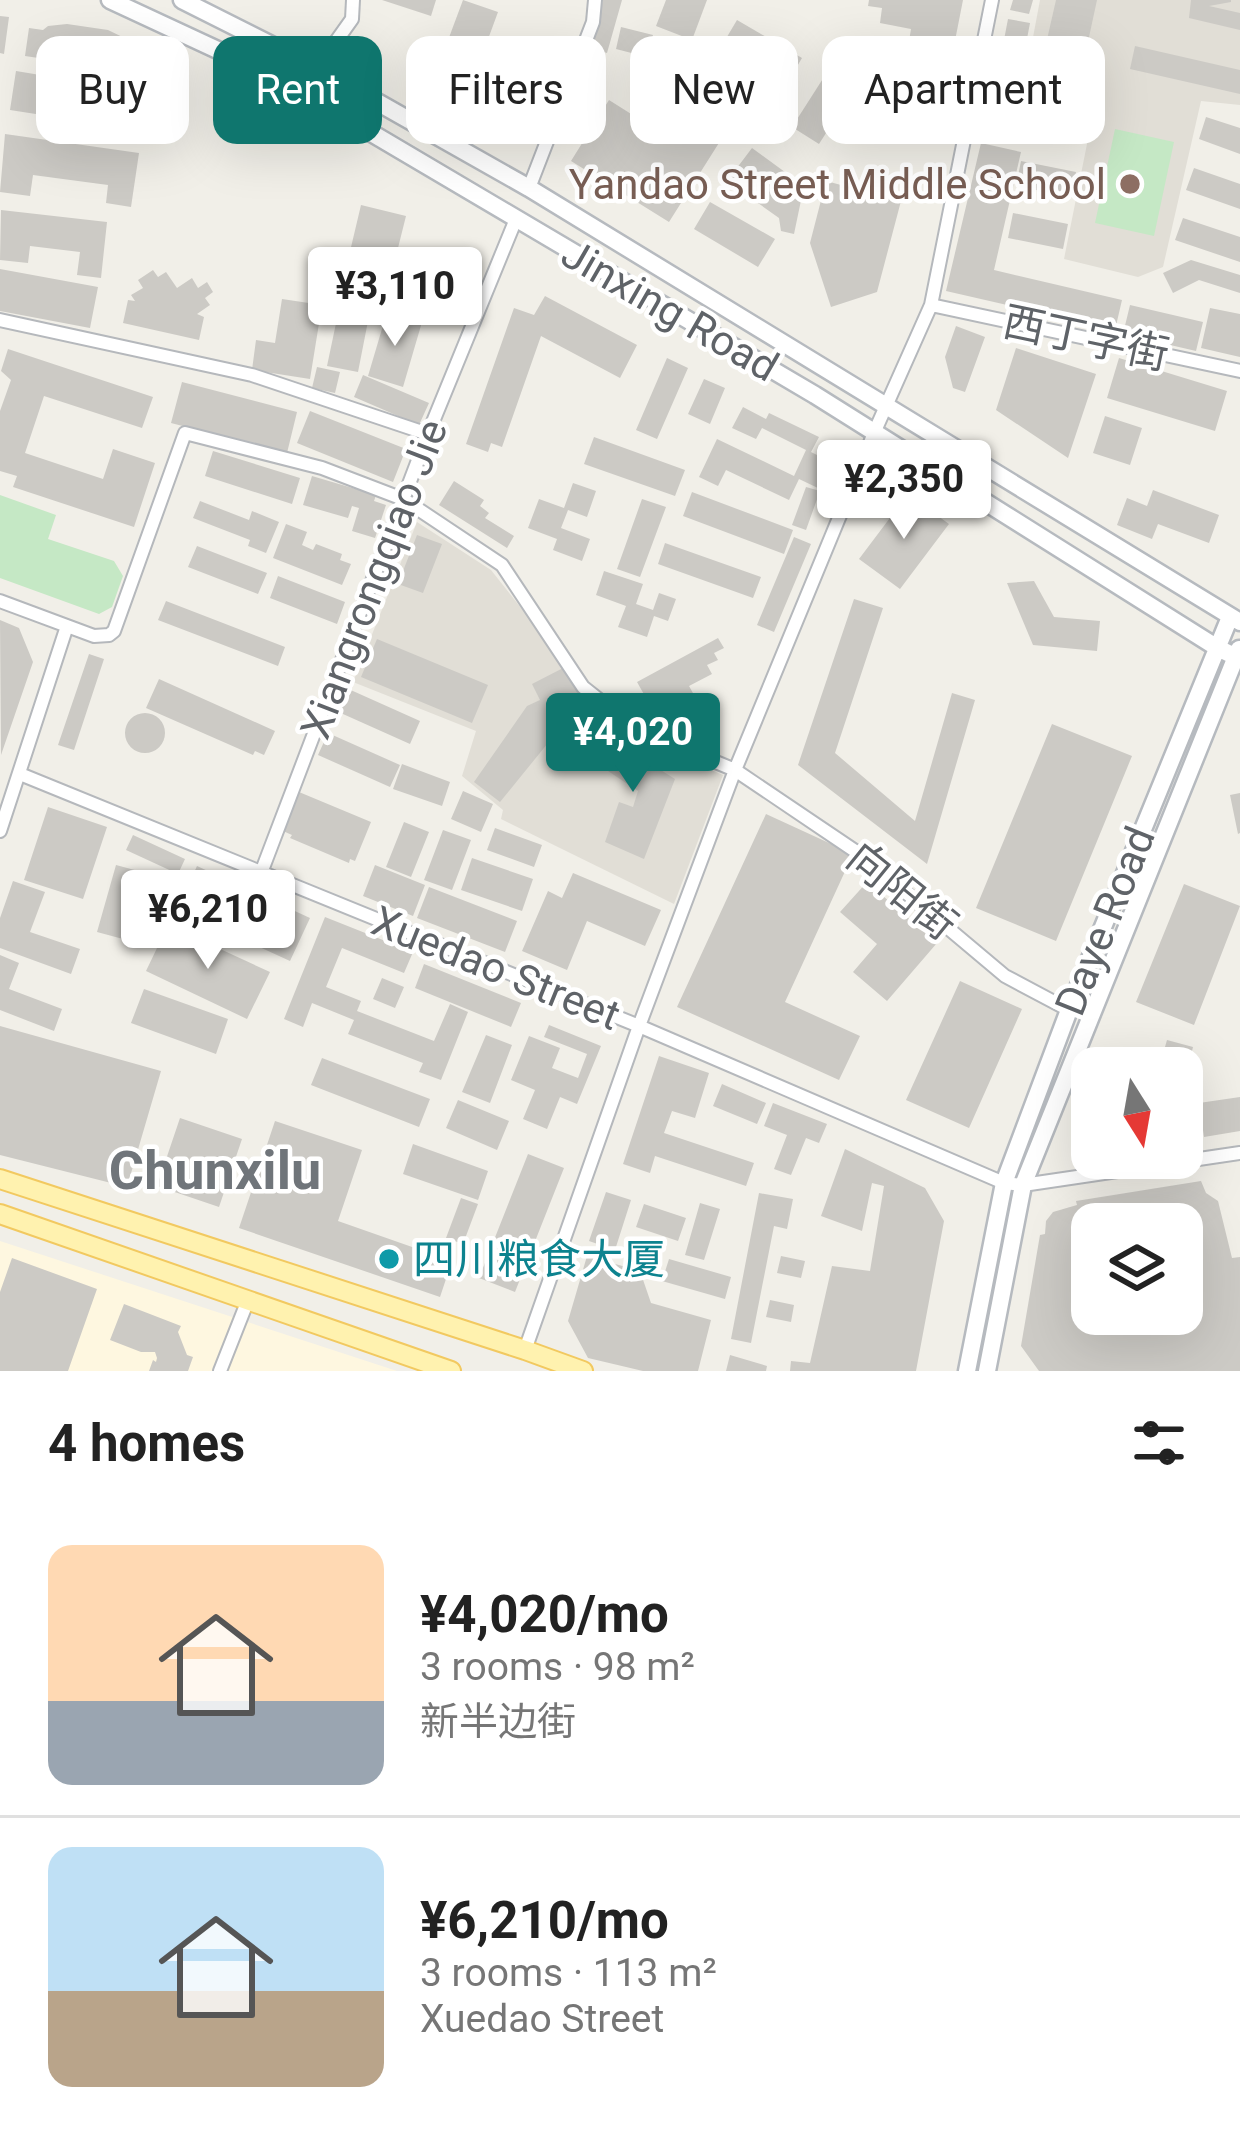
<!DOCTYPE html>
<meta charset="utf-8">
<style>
:root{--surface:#fff;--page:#f2f2f2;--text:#222;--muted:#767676;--line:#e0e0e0;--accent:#0f766e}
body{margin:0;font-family:Roboto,"Noto Sans SC",sans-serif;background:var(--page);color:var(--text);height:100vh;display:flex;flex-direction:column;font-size:45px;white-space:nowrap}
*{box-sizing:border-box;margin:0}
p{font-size:39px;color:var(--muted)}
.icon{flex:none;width:66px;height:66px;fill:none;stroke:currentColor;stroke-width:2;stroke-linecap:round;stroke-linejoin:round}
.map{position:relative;height:1371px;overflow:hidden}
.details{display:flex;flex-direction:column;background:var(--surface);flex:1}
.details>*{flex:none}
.top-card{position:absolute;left:36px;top:36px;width:1170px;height:108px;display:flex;gap:24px}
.needle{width:78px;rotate:169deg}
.controls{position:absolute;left:1071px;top:1047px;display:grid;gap:24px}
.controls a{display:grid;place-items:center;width:132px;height:132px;border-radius:24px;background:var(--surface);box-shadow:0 12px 48px #0002;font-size:60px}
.price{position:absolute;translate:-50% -102px;padding:0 27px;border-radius:12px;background:#fff;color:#222;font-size:39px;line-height:78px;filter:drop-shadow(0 3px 6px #0008)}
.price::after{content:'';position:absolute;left:50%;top:72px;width:36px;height:27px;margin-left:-18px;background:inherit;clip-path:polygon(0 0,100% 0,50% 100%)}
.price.active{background:var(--accent);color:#fff}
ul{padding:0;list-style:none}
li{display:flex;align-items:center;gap:36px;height:300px;padding:0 48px}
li+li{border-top:3px solid var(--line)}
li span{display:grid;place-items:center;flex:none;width:336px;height:240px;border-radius:24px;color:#555}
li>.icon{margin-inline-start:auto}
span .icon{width:144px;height:144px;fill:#fffc;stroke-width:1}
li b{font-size:51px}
h2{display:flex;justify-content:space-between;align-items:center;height:144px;padding:0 48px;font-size:51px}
.chip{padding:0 42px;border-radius:24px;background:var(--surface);box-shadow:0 12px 48px #0002;font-size:42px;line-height:108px}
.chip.active{background:var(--accent);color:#fff}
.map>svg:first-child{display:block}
.commercial{fill:#fef7e0}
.education{fill:#e1ded6}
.green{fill:#c5e8c5}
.building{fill:#cccac5;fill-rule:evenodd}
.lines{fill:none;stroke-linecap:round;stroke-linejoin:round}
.minor-casing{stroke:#b5b8bc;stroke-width:16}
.secondary-casing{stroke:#b6babf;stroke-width:21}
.primary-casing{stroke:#f2c960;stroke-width:22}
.minor{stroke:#fff;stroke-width:12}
.secondary{stroke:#fff;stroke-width:16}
.primary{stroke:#fff2af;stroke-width:18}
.education-dot{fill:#8d6e63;stroke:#fff;stroke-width:4.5}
.culture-dot{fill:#0f9aa8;stroke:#fff;stroke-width:4.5}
.labels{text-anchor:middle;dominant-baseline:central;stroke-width:9;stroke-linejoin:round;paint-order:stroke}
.education-label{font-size:42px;fill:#785e54;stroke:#fff;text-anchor:end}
.street-label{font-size:42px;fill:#5f6368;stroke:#fff}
.culture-label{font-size:42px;fill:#0d838f;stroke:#fff;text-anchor:start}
.district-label{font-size:54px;font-weight:bold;fill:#70757a;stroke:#fff}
</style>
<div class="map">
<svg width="1240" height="1371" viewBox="0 0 1240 1371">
<rect width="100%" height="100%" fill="#f1efe8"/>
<path class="commercial" d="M0,1241L397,1371H0Z"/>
<path class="education" d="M1040,0H1240V105L1201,101L1163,267L1138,277L1064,259L1094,109L1022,96Z
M417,522L491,570L559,656L603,723L723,775L674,904L501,819L503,810L462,776L476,731L353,682Z"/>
<path class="green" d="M1115,129L1174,142L1154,236L1095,223Z
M0,495L56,515L48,539L114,561L123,576L112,607L99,614L0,578Z"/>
<path class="building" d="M382,0H436L431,16Z
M463,0L498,12L476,72L441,59Z
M603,0H622L607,53L590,48Z
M666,0H707L692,40L656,26Z
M869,0H963L951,61L907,53L911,29L880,23L882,8L868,6Z
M1013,0H1033L1029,14L1010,10Z
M1056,0H1097L1078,88L1038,79Z
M1191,0H1231V2L1209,6L1240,13V30L1189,18Z
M0,16L9,17L4,54L0,53Z
M1008,19L1030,23L1011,122L989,118Z
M737,20L802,58L770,112L705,74Z
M67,24L108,30L139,45L135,75L107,70V57L54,49L52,60L25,56L29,28L43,30L48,26Z
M621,27L653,35L647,57L616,49Z
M1135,46L1240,70V94L1130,69Z
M656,47L679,54L671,77L648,70Z
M833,63L860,80L819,144L792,127Z
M16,71L137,91L128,144L97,140L100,124L10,110Z
M609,100L677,143L699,108L729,127L669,222L571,161Z
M1030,100L1085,111L1080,136L1025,125Z
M1206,117L1240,128V154L1199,139Z
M5,134L139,153L131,207L106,203L108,185L33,175L30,196L0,192Z
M981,143L1021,152L994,270L1122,300L1115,330L946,291Z
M752,148L804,186L794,234L781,231L779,218L727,181Z
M1021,161L1076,172L1071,197L1016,186Z
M1194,168L1240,184V209L1186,190Z
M826,181L901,201L877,292L831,307L810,243Z
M710,202L775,239L758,267L694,229Z
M361,205L406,216L394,264L460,280L453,310L384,293L380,308L339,298Z
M1,210L107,222L101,278L77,275L80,252L30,246L28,263L0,260Z
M1013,213L1068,224L1063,249L1008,238Z
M1183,218L1240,237V262L1175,240Z
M1191,260L1240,275V293L1199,280L1173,293L1163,273Z
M0,269L98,287L90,328L0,311Z
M153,270L158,277L166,272L177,288L192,278L198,288L207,282L213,292L205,298L210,305L197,314L204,317L199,340L123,323L128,300L135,301L131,295L143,288L138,280Z
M545,296L637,345L620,378L541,336L502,447L491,443L488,452L466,444L514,308L534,315Z
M282,299L322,305L310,379L252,370L256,340L275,343Z
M1130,305L1203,322L1196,351L1123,334Z
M1210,308L1240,314V357L1201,348Z
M339,309L369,316L358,372L327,366Z
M387,312L422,322L403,387L368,376Z
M956,326L985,337L965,392L953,388L945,357Z
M1016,348L1096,374L1068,458L996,410Z
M8,349L153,397L142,428L44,396L25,453L103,479L113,449L155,463L134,527L13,487L17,476L0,471V411L11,380L1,371Z
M667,358L688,368L657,439L636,430Z
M1119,358L1227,391L1215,431L1107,398Z
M317,367L340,372L335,393L312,388Z
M363,375L429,403L419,425L354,397Z
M704,379L725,388L710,424L688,414Z
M182,382L297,412L287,453L171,423Z
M743,407L766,419L769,413L819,437L811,452L833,463L820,489L799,479L789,500L726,470L718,486L699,477L717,439L794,476L806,450L762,428L756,439L732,428Z
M310,411L406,449L393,482L297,443Z
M1105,416L1142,428L1130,465L1093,453Z
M594,437L685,470L675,496L584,464Z
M213,451L300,478L292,504L205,476Z
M312,476L376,495L374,501L386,505L375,538L352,531L359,508L352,506L348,518L303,505Z
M454,481L484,500L480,506L489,513L485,518L514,536L507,548L439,505Z
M573,483L596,491L587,517L568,510L561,528L590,539L582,561L553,550L557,539L528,528L539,499L564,508Z
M806,487L820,491L806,530L792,525Z
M1153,490L1219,515L1209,543L1158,524L1152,539L1117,525L1127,498L1147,506Z
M692,492L793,530L784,554L683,516Z
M908,494L949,524L900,589L859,559Z
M642,499L666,507L640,577L617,569Z
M200,501L249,520L252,511L279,522L266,553L248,546L250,540L193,518Z
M286,524L307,532L302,545L313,550L316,544L342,554L340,560L351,564L342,585L273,558Z
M417,535L442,544L423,593L398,584Z
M794,537L811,544L774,632L757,625Z
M665,543L761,577L753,598L658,564Z
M197,546L267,573L258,594L188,567Z
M604,571L643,584L636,604L653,610L659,593L676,599L668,621L654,616L647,637L618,627L626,606L596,595Z
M278,576L345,602L337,624L270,598Z
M1034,581L1054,617L1100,621L1097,651L1033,645L1007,583Z
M854,599L883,608L835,753L915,821L952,693L975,700L927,864L798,765Z
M166,601L285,647L278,666L158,620Z
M0,620L19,628L33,662L1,755Z
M718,638L724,648L714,653L718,660L707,665L712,674L689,686L702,709L682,720L675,709L665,715L657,701L650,705L637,682Z
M377,639L488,685L472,723L361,677Z
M89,654L104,659L74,750L58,745Z
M565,667L588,712L561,727L500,802L474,782L527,706L540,700L532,684Z
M159,679L275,731L264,755L255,751L253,755L146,708Z
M344,687L420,721L410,744L334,710Z
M125 733a20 20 0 1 1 40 0a20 20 0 1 1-40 0Z
M1052,724L1132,756L1056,941L976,908Z
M599,731L675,779L644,859L605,842L619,802L633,807L638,791L584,755Z
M328,733L400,765L390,787L318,755Z
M402,764L450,782L442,806L393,789Z
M463,791L493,804L481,832L451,819Z
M299,792L371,822L355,861L350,859L349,863L290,838L292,835L283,831Z
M1240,793V833L1238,834L1230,795Z
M48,807L107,827L83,899L24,880Z
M766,814L853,854L785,1002L860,1036L839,1080L677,1007Z
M404,822L429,832L411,877L386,867Z
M495,828L542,845L534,867L487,850Z
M443,830L471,840L452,890L424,880Z
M133,835L185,859L178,874L126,850Z
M472,858L533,879L522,911L461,890Z
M116,865L142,872L123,939L97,932Z
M375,865L425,885L413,916L363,896Z
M197,866L310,918L290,961L177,909Z
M573,873L661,910L645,946L587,921L567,970L522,951L548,891L562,898Z
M13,881L45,892L30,932L80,949L71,974L0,948V918Z
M867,882L937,943L887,1001L853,972L877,944L840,912Z
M1184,884L1240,906L1194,1025L1136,1002Z
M429,887L517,921L505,952L417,918Z
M325,917L413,952L404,973L342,948L326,987L361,1001L357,1011L434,1041L450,1004L468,1012L441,1080L419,1072L423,1063L348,1034L354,1020L312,1003L303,1027L284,1019Z
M168,925L270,972L247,1019L146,971Z
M0,955L19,963L9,989L62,1009L54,1031L0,1010Z
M424,964L521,1003L511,1027L415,988Z
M382,978L404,987L395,1008L373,999Z
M960,981L1022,1009L969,1128L906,1100Z
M144,989L228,1019L216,1054L131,1023Z
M549,1025L601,1046L577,1104L560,1097L547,1129L523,1119L535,1090L511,1080L529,1036L560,1048L552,1068L578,1078L587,1054L544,1037Z
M0,1026L161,1071L127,1187L0,1155Z
M486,1035L512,1045L490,1103L462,1092Z
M1167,1040L1193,1047L1187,1071L1160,1064Z
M1113,1053L1133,1063L1131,1068H1106Z
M659,1056L709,1073L695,1118L672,1111L664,1133L754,1163L746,1186L655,1156L650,1173L623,1164Z
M322,1058L430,1099L419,1127L311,1085Z
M722,1084L766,1103L757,1124L713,1106Z
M1240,1097V1131L1204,1137L1199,1103Z
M458,1100L509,1121L497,1150L446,1128Z
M1092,1100V1151L1076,1134Z
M773,1103L827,1124L819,1143L806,1138L791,1175L774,1169L787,1135L764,1126Z
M180,1118L242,1139L219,1207L157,1186Z
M275,1121L362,1150L338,1221L452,1261L440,1297L239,1228Z
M413,1144L488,1171L478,1200L403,1174Z
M845,1149L925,1188L944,1221L916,1371H790L791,1361L810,1363L832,1266L870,1271L884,1186L872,1183L862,1231L821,1216Z
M528,1154L564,1168L515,1292L479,1278Z
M1201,1181L1206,1193L1218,1201L1232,1258L1240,1257V1371H1039L1021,1346L1040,1235L1045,1234L1046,1221L1053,1212L1077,1205L1076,1201ZM1092,1224H1182V1314H1092Z
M606,1192L631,1200L615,1250L589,1241Z
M759,1193L793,1199L787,1229L774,1226L751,1343L731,1339Z
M461,1198L478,1204L463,1244L446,1238Z
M700,1203L720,1209L704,1260L685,1255Z
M644,1204L686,1218L678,1241L636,1227Z
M587,1256L640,1271L651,1303L711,1320L698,1371H643L588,1358L568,1321Z
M781,1256L805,1261L801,1278L777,1273Z
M12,1258L97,1289L68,1371H0V1292Z
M669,1259L731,1277L725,1299L662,1281Z
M770,1300L794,1305L791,1322L766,1317Z
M124,1304L181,1326L178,1332L187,1355L193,1357L188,1371H149L153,1360L156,1362L157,1358L155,1352H141L110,1340Z
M730,1355L767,1366L766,1371H726Z"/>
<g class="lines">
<defs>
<path id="minor" d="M317,68L352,19L353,0
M529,188L593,22L595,0
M931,305L1240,371
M0,320L252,375L428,434
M0,601L94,636L109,635L114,631L185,433L322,468L403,499L502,565L583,687L636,729L735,770L861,855L1005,976L1069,1010
M20,774L639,1026L1004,1183L1023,1185L1240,1153
M0,831L67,626
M261,873L428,434L516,219
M525,1350L639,1026L735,770L874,433L931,305L992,0
M220,1371L248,1300"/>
<path id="secondary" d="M110,0L252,66L319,102L815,395L1216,647L1240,659
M182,0L317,68L529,188L1240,622
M967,1371L1004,1183L1069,1010L1230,617
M987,1371L1023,1185L1239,649"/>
<path id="primary" d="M0,1179L525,1350L583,1371
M0,1214L451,1371"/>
</defs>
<use href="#minor" class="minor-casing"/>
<use href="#secondary" class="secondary-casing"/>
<use href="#primary" class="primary-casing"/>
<use href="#minor" class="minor"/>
<use href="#secondary" class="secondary"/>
<use href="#primary" class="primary"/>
</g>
<circle class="education-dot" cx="1130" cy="184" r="12"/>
<circle class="culture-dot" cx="389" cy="1259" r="12"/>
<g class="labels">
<g class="education-label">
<text x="1106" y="184">Yandao Street Middle School</text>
</g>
<g class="street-label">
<text transform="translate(670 310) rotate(30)">Jinxing Road</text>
<text transform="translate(1086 338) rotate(12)">西丁字街</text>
<text transform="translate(374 579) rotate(-69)">Xiangrongqiao Jie</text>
<text transform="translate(902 891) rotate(39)">向阳街</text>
<text transform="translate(1105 921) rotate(-68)">Daye Road</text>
<text transform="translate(496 968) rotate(22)">Xuedao Street</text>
</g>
<g class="culture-label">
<text x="413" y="1259">四川粮食大厦</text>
</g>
<g class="district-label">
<text x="215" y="1170">Chunxilu</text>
</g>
</g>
</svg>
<div class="controls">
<a><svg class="needle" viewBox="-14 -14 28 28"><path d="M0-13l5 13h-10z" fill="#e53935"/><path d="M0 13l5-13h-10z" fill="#767676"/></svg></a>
<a><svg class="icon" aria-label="layers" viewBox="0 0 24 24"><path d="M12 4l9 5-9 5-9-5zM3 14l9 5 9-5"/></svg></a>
</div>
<b class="price" style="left:395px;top:349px">¥3,110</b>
<b class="price" style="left:904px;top:542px">¥2,350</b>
<b class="price active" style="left:633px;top:795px">¥4,020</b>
<b class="price" style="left:208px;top:972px">¥6,210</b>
<div class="top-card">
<a class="chip">Buy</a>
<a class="chip active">Rent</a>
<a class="chip">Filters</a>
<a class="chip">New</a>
<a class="chip">Apartment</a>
</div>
</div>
<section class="details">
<h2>4 homes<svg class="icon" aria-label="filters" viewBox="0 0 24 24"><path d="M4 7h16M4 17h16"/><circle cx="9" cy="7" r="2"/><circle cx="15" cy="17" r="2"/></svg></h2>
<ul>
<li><span style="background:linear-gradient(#ffd9b3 65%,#9aa5b1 0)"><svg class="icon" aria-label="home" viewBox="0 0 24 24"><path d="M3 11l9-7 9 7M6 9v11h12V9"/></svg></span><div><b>¥4,020/mo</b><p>3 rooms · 98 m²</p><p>新半边街</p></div></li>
<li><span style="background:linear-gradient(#bfe0f5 60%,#b9a48a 0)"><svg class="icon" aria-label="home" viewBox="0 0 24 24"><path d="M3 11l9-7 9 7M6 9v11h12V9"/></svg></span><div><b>¥6,210/mo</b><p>3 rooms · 113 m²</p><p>Xuedao Street</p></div></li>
</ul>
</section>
